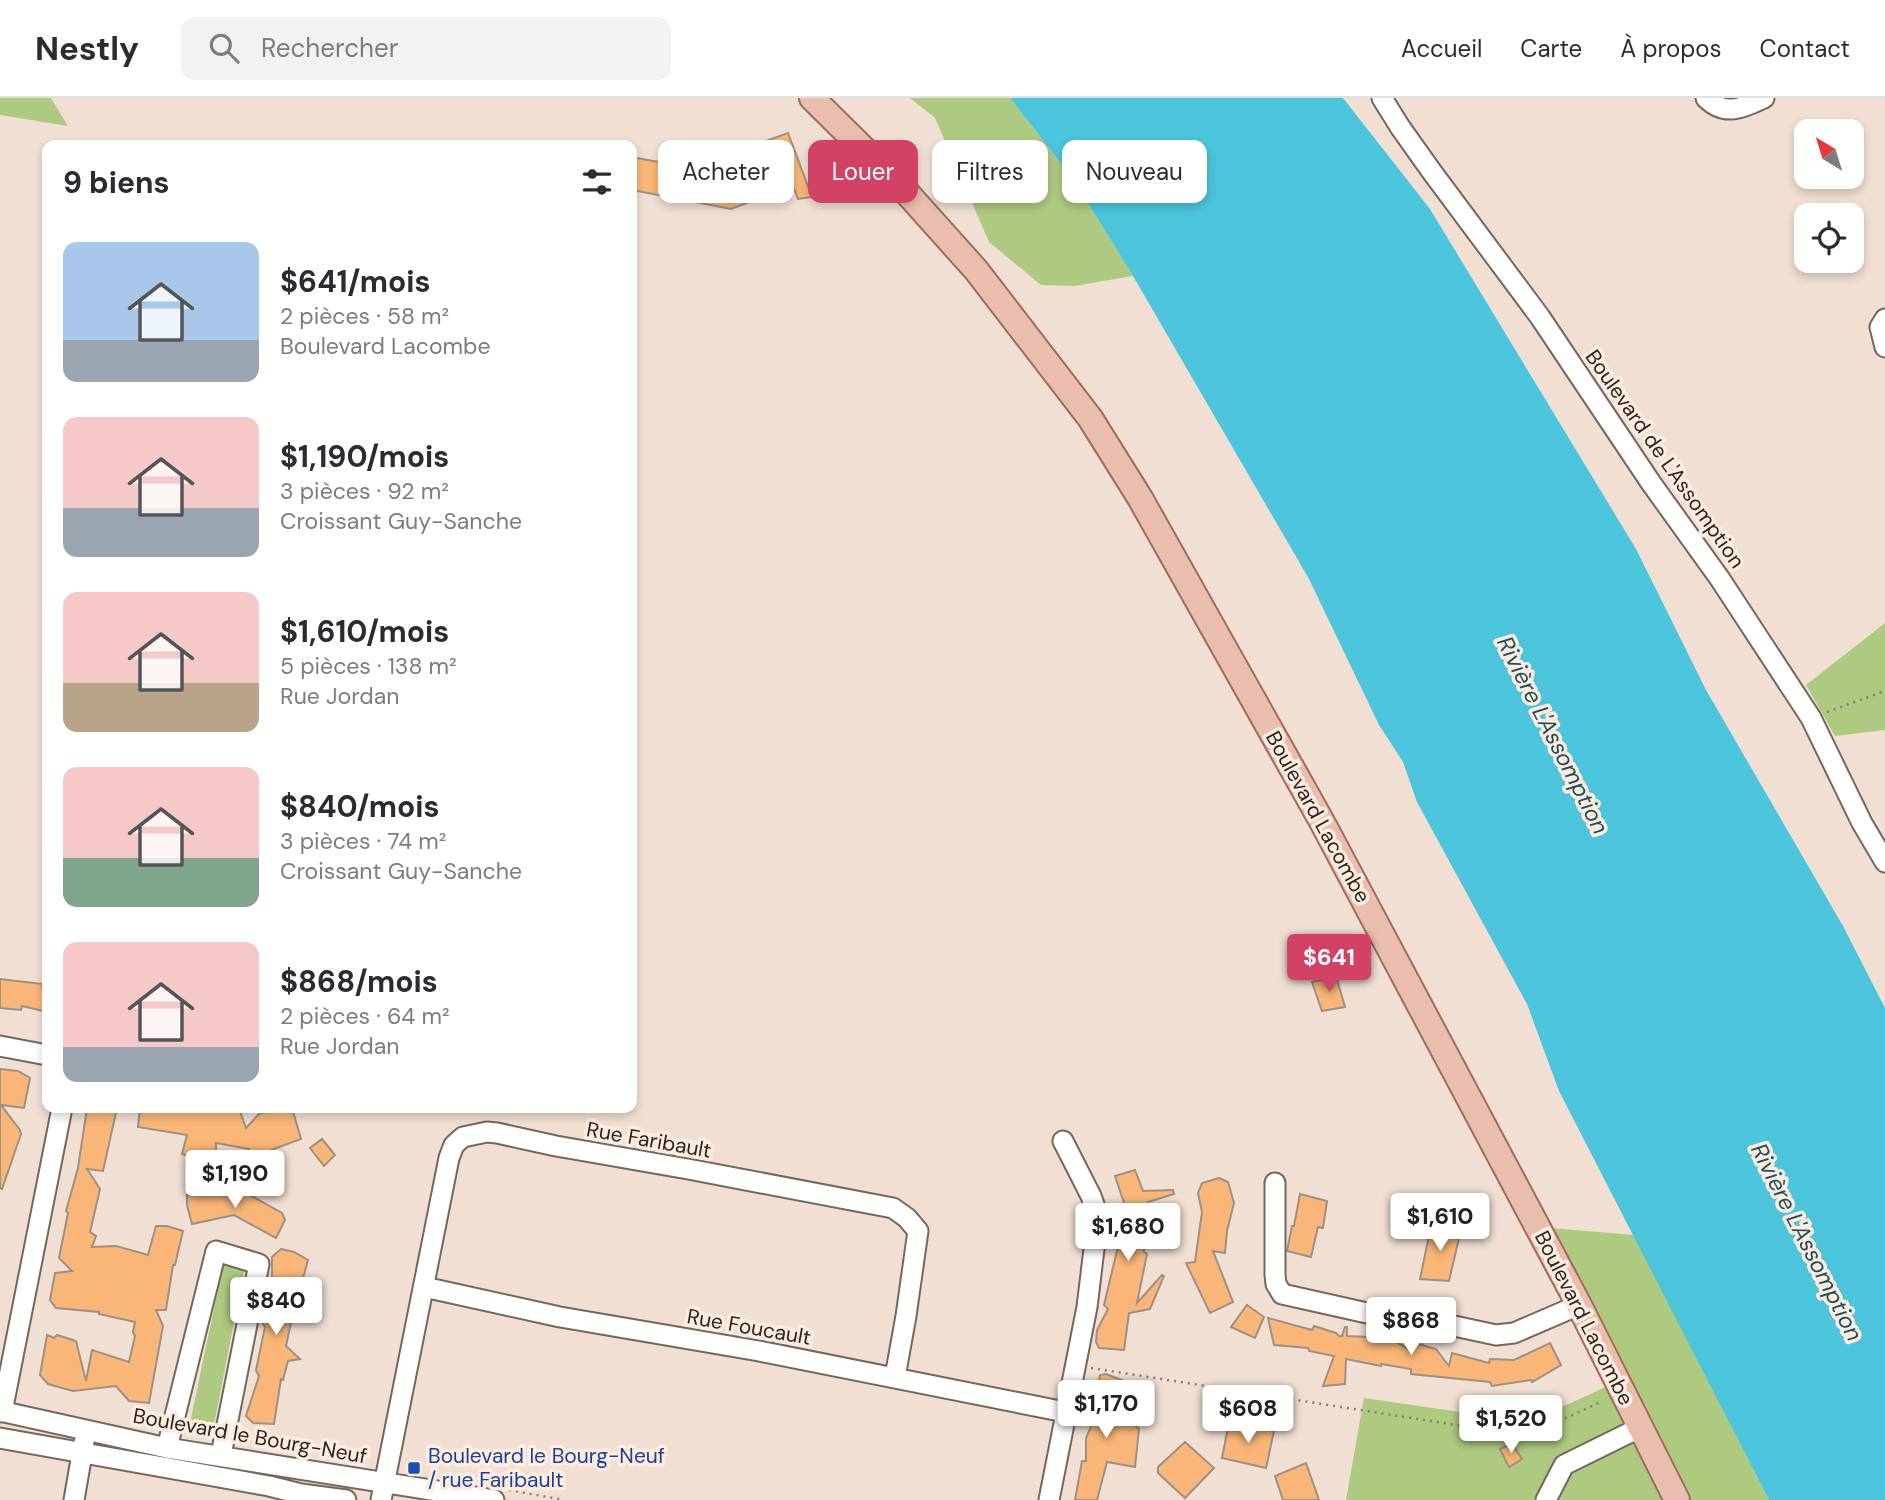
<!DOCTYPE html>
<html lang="fr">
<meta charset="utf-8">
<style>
:root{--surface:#fff;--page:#f2f2f3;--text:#2b2b33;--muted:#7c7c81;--line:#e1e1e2;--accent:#d14266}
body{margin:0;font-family:"DM Sans",sans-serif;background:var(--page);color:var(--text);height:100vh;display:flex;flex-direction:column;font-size:26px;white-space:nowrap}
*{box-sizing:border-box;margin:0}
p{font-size:23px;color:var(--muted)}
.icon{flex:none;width:38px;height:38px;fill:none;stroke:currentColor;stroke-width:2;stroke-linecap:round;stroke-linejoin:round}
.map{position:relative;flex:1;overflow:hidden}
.side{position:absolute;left:42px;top:42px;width:595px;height:973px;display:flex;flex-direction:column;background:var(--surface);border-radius:14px;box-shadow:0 4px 10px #0003}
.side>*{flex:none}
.banner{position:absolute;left:658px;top:42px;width:665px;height:63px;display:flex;gap:14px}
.needle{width:46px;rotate:322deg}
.tools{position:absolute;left:1794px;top:21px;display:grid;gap:14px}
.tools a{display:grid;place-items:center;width:70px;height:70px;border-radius:14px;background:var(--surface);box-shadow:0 4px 10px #0003;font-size:35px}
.price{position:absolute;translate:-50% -60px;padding:0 16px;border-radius:7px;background:#fff;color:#222;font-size:23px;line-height:46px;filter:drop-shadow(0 2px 4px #0008)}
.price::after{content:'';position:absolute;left:50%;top:42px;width:21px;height:16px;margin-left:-10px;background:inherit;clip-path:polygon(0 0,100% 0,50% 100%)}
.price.active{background:var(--accent);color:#fff}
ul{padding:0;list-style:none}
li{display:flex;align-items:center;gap:21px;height:175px;padding:0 21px}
li span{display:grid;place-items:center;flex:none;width:196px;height:140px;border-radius:14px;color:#555}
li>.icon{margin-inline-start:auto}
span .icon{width:84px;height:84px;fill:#fffc;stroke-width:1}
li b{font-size:30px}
h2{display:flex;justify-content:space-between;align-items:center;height:84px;padding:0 21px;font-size:30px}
.tag{padding:0 24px;border-radius:14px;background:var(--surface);box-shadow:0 4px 10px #0003;font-size:24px;line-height:63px}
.tag.active{background:var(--accent);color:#fff}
header{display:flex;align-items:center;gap:42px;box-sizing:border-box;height:98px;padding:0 35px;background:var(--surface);border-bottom:2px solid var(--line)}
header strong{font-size:33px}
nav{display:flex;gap:38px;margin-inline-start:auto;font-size:24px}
.search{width:490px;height:63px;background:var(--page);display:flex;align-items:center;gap:18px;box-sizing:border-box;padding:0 24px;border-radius:14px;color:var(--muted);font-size:26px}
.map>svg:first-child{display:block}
.green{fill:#aeca81}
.water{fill:#4cc4dc}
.building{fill:#f9b678;stroke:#9f9084;stroke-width:2}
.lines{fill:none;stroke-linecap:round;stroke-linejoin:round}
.minor-casing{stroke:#76665c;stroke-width:23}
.major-casing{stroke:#9e6c59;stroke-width:28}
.path{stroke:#897d75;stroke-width:2.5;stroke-dasharray:2 5;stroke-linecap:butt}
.minor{stroke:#fff;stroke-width:19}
.major{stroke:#eabeae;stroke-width:24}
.transit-dot{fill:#1a4fb4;stroke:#feece0;stroke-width:2.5}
.labels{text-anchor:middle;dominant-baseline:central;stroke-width:7;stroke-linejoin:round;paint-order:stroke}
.street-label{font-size:21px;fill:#2b2520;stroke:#feece0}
.transit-label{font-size:21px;fill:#164399;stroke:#feece0;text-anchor:start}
.water-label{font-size:23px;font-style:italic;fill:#1d505a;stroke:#feece0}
</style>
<header>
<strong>Nestly</strong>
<div class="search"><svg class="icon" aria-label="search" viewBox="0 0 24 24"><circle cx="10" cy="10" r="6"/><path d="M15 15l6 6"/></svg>Rechercher</div>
<nav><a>Accueil</a><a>Carte</a><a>À propos</a><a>Contact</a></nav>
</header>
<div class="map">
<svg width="1885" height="1402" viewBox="0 0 1885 1402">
<rect width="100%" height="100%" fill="#f1dfd3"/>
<path class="green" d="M0,0H51L68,28L0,17Z
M910,0H1010L1073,81L1133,178L1074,188L1041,187L989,144L935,20Z
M1885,525V632L1835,638L1806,587Z
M1526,1128L1634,1137L1769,1402H1677L1661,1382L1662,1402H1346L1364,1300L1529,1324L1608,1288Z
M224,1162H234L244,1173L213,1332L200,1339L189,1330Z"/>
<path class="water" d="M1010,0H1343L1430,111L1636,451L1706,592L1843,828L1885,910V1402H1769L1559,993L1527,906L1417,704L1403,664L1379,627L1309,481L1133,178L1073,81Z"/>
<path class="building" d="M788,35L812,99L798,101L793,88L731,111L632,92V59L690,70Z
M1336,878L1345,909L1322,913L1312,884Z
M0,881L43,886L42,889L47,890V914L22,908L21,912L0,910Z
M0,971L18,973L30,980L24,1010L1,1007L20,1032L21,1036L2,1091L0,1090Z
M87,1010H117L103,1073L87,1071L100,1091L90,1134L96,1138L92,1149L116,1148L148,1157L156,1128H167L183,1133L175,1167H173L166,1212H156L163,1228L149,1305L129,1303L116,1288L73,1293L48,1286L40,1277L47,1237L54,1240L57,1237L76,1243L86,1283L92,1252L129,1264L135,1238L133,1234L135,1224L99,1216V1214L56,1210L50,1202L55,1175L72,1173L59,1160L68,1115L66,1113L78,1070Z
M140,1010L235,1011L240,1013L246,1030L259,1016L279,1010H292L301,1041L250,1060L249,1051L216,1045V1062H203L182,1056L187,1037L138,1029Z
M322,1041L335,1057L324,1068L310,1050Z
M1135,1072L1143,1093L1173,1092L1174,1096L1148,1104L1144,1154L1147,1156L1137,1205L1162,1177L1164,1178L1150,1211L1129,1215L1124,1252L1099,1250L1096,1244L1097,1232L1108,1211L1104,1207L1120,1140L1115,1126L1117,1112L1126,1111L1115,1078Z
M1219,1080L1228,1084L1234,1105L1227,1133L1225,1155L1213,1153L1233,1204L1210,1215L1186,1165L1195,1164L1202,1114L1198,1095L1202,1085Z
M233,1091L241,1092L282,1115L285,1122L276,1140L234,1117L192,1126L187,1107V1097Z
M1300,1096L1327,1103L1323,1130L1318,1129L1311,1159L1287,1153L1292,1128H1294Z
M1446,1126L1460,1136L1449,1183L1420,1181L1431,1128Z
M281,1151L294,1154L308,1162L301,1188L283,1189L295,1206L286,1248L300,1261L288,1263L283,1282L281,1281L274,1326L253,1325L246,1318L259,1278L256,1272L265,1229L263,1226L269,1197L272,1198V1159Z
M1247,1207L1264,1219L1255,1240L1231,1229Z
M1268,1220L1312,1232L1314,1228L1336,1235L1339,1238H1342L1345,1229H1347V1238L1370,1239L1373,1244L1393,1242L1412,1253L1415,1245L1436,1251L1449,1268L1452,1255L1489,1265L1490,1261L1514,1262L1550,1245L1561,1267L1532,1284L1531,1282L1492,1288L1490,1284L1411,1276V1271L1381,1266V1268L1346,1261L1345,1286L1323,1288L1334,1258L1309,1253L1308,1250L1274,1247Z
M1106,1276L1122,1282L1113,1307L1139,1331L1135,1369L1107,1364L1097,1402H1075L1082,1363H1086V1340L1093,1324L1089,1310L1096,1298L1100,1277Z
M1229,1324L1274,1333L1266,1370L1222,1360Z
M1185,1344L1214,1370L1185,1400L1158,1375V1369Z
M1512,1346L1522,1361L1509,1369L1500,1351Z
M1306,1365L1319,1402H1283L1275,1378Z"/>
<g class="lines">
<defs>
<path id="minor" d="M1382,0L1400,29L1432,74L1540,219L1651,385L1720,481L1811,620L1862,725L1885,764
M1706,0C1725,19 1743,10 1764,0
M1885,221L1880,229L1885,249
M0,948L47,957
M1275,1085V1177L1276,1186L1282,1196L1367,1215L1431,1223L1496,1237L1514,1235L1579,1207
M424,1189L560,1219L759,1253L1065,1314
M0,1313L167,1350L494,1402
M2,1314L62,1010
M0,1340L269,1388L301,1396L346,1402
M167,1350L216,1153L259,1166L221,1357
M74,1402L84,1344
M381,1402L449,1060L454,1047L463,1039L487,1034L497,1035L556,1048L688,1071L893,1110L907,1120L918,1133L906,1218L895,1279
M1049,1402L1087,1209L1098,1118L1091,1098L1063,1043
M1546,1402L1564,1367L1641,1329"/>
<path id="major" d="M812,0L899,86L976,172L1090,320L1140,400L1321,722L1579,1207L1677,1402"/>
</defs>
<use href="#minor" class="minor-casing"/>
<use href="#major" class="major-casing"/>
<path class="path" d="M1827,614L1885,593
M1091,1270L1527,1338L1603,1303
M189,1334L207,1337
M509,1392L564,1402"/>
<use href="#minor" class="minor"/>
<use href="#major" class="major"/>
</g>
<rect class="transit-dot" x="407" y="1363" width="14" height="14" rx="3.5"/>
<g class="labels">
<g class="street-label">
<text transform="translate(1665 361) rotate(55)">Boulevard de L'Assomption</text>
<text transform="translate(1318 719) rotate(61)">Boulevard Lacombe</text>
<text transform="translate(649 1042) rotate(10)">Rue Faribault</text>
<text transform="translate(1584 1220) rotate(63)">Boulevard Lacombe</text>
<text transform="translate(749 1229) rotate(10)">Rue Foucault</text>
<text transform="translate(250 1338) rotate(10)">Boulevard le Bourg-Neuf</text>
</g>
<g class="transit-label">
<text x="428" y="1358">Boulevard le Bourg-Neuf<tspan x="428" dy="24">/ rue Faribault</tspan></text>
</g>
<g class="water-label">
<text transform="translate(1553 637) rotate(63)">Rivière L'Assomption</text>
<text transform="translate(1807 1144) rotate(63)">Rivière L'Assomption</text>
</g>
</g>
</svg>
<div class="tools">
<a><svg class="needle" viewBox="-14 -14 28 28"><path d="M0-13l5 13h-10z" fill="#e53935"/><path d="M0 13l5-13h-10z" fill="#7c7c81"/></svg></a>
<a><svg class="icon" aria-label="locate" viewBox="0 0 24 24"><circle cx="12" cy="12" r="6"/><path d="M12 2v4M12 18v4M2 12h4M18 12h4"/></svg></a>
</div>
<b class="price active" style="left:1329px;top:896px">$641</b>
<b class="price" style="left:235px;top:1112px">$1,190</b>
<b class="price" style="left:1440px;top:1155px">$1,610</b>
<b class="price" style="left:1128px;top:1165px">$1,680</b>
<b class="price" style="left:276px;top:1239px">$840</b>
<b class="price" style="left:1411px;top:1259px">$868</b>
<b class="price" style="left:1106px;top:1342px">$1,170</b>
<b class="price" style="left:1248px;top:1347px">$608</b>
<b class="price" style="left:1511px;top:1357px">$1,520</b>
<div class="banner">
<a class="tag">Acheter</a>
<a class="tag active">Louer</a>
<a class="tag">Filtres</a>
<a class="tag">Nouveau</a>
</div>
<section class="side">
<h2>9 biens<svg class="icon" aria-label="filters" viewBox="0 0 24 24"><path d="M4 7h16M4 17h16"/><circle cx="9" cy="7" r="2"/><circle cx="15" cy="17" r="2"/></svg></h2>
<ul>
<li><span style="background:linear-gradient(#a9c7e8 70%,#9aa5b1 0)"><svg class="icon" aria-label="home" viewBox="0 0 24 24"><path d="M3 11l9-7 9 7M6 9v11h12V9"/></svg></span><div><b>$641/mois</b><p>2 pièces · 58 m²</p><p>Boulevard Lacombe</p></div></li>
<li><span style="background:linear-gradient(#f6c9c9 65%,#9aa5b1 0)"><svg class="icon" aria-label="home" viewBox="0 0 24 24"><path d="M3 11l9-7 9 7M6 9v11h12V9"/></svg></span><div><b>$1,190/mois</b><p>3 pièces · 92 m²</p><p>Croissant Guy-Sanche</p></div></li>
<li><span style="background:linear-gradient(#f6c9c9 65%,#b9a48a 0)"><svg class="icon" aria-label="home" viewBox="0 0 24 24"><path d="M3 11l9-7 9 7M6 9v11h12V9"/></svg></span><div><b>$1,610/mois</b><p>5 pièces · 138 m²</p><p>Rue Jordan</p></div></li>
<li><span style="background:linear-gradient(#f6c9c9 65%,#7fa58c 0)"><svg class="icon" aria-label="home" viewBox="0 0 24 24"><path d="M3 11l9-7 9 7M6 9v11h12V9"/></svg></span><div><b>$840/mois</b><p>3 pièces · 74 m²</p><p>Croissant Guy-Sanche</p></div></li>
<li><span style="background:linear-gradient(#f6c9c9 75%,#9aa5b1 0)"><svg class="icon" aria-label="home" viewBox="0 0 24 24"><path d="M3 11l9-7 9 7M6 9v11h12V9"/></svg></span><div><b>$868/mois</b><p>2 pièces · 64 m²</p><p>Rue Jordan</p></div></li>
</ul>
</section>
</div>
